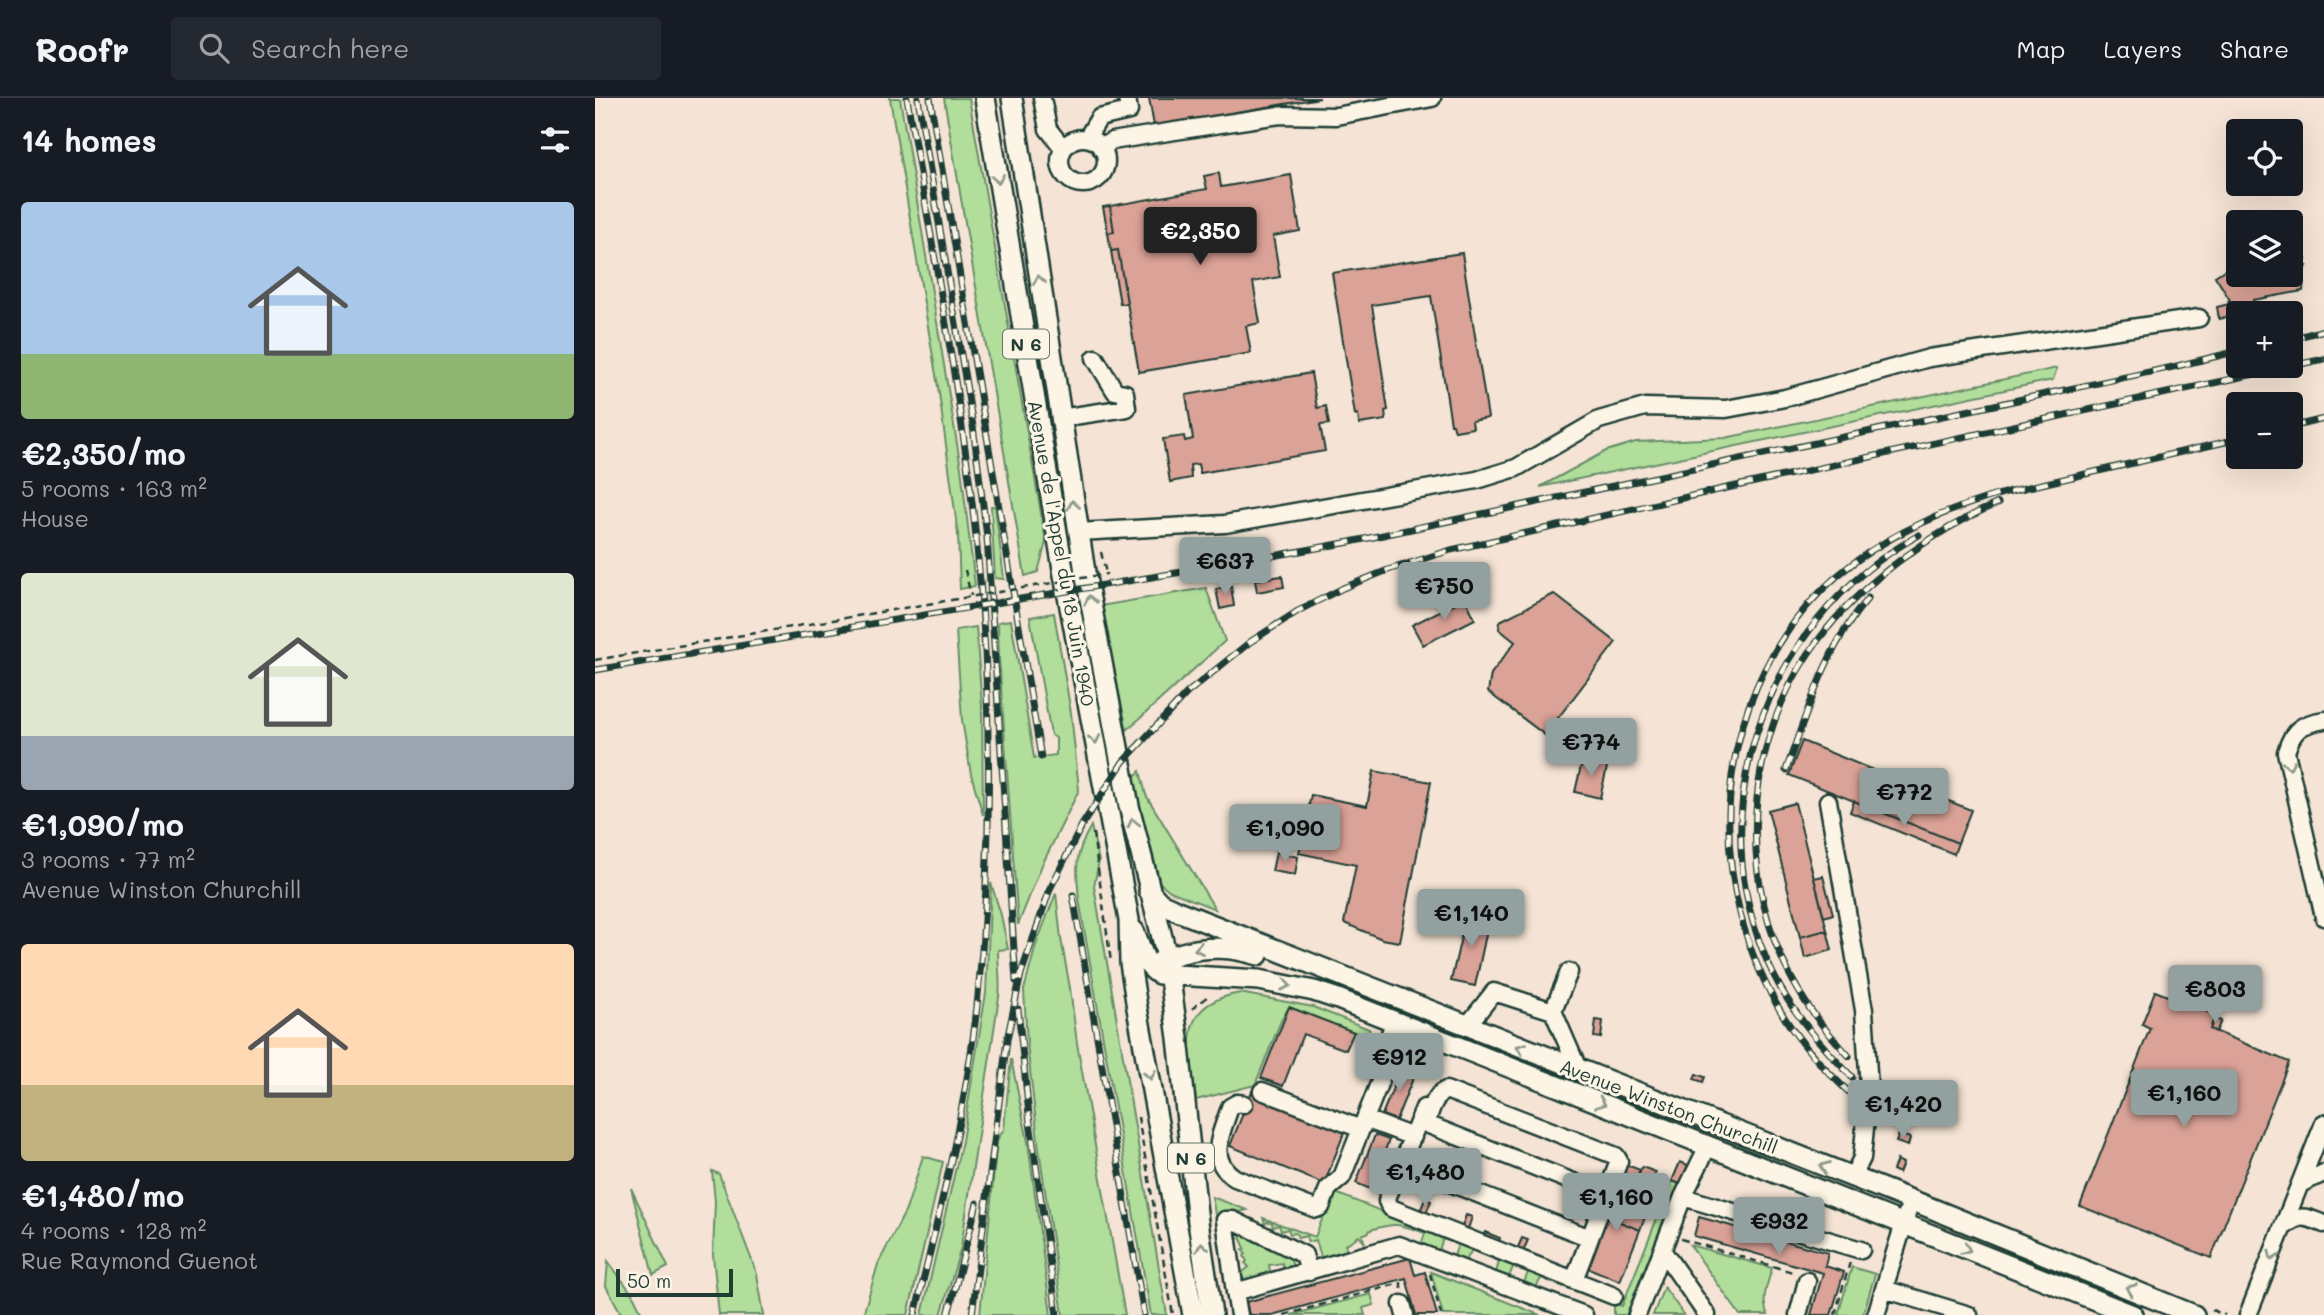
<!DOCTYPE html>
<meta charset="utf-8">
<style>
:root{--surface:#171b24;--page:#242831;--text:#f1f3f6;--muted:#9ea1a6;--line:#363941;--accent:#92a19f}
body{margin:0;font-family:Mali,sans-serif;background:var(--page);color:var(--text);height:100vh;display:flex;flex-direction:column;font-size:26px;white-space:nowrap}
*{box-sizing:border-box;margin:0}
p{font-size:23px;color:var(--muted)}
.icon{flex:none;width:38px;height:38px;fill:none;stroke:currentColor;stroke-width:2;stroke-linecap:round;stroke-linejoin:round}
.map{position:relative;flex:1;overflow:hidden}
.side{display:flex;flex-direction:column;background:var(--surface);width:595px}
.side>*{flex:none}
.tools{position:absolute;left:1631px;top:21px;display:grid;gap:14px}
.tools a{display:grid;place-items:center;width:77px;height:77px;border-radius:7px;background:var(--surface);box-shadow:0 7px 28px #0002;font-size:35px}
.scale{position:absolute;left:21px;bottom:18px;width:117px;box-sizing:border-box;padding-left:7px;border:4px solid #1f3d34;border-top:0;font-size:19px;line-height:24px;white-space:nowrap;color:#1f3d34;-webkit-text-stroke:5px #fcf5e5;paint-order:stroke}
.price{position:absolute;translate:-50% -60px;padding:0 16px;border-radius:7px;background:var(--accent);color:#111;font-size:23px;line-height:46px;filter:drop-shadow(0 2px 4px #0008)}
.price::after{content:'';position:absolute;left:50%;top:42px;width:21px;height:16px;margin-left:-10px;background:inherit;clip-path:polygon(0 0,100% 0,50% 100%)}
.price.active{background:#222;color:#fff}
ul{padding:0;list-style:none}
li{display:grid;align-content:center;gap:14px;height:371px;padding:0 21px}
li span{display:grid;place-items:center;height:217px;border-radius:7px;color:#555}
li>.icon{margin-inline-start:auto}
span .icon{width:126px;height:126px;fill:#fffc;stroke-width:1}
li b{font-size:30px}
h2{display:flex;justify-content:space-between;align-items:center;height:84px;padding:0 21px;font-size:30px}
header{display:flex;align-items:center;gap:42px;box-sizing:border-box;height:98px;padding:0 35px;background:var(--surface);border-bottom:2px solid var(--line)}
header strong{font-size:33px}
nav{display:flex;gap:38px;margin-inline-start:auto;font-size:24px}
.search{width:490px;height:63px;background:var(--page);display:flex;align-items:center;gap:18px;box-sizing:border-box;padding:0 24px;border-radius:7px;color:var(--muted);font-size:26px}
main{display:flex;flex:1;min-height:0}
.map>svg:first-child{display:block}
.green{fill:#b2de9c;stroke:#688e68;stroke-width:2}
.building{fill:#dba297;stroke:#1f3d34;stroke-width:2}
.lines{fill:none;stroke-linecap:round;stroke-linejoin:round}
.minor-casing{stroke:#1f3d34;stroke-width:21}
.major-casing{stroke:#1f3d34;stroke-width:24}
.path{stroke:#1f3d34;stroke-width:2.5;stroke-dasharray:7 5;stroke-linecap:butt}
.minor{stroke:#fcf5e5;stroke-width:16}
.major{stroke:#fcf5e5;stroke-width:19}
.rail-casing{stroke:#1f3d34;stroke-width:7}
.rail{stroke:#fcf5e5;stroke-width:4.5;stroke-dasharray:13;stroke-linecap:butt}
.path-bridge{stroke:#1f3d34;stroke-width:2.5;stroke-dasharray:7 5;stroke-linecap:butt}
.oneway{stroke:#8e998c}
.labels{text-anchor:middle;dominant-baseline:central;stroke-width:6;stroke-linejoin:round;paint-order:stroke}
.shield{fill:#fcf5e5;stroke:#617469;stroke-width:2}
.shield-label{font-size:18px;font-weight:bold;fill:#1f3d34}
.street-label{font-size:19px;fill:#1f3d34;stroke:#fcf5e5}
</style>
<header>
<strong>Roofr</strong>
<div class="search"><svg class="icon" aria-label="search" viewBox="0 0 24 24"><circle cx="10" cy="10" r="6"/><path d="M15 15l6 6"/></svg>Search here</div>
<nav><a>Map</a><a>Layers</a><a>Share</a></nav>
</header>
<main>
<section class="side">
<h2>14 homes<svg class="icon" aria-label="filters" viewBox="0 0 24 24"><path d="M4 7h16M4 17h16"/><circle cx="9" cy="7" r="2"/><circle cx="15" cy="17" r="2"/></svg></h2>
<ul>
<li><span style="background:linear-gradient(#a9c7e8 70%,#8fb573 0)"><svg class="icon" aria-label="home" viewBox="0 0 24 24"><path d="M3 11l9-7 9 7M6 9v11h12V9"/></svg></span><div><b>€2,350/mo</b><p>5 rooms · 163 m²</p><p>House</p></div></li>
<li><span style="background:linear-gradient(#dfe7d0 75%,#9aa5b1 0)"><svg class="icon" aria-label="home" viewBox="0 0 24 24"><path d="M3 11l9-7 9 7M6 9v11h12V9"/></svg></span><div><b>€1,090/mo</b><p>3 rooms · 77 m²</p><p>Avenue Winston Churchill</p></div></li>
<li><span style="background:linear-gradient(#ffd9b3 65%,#c2b280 0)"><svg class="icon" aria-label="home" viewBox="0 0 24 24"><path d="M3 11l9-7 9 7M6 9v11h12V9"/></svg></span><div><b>€1,480/mo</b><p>4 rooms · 128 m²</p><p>Rue Raymond Guenot</p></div></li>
</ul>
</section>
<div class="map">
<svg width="1729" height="1217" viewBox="0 0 1729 1217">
<rect width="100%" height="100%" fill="#f5e4d5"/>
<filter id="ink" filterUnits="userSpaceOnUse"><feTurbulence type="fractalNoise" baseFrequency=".0143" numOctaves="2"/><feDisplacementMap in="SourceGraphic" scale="14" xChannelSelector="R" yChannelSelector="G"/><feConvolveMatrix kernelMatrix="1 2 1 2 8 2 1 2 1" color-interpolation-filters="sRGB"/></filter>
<g filter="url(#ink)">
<path class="green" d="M295,0H305L366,370L380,488L365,491L363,436L344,295Z
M349,0H374L451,444L443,474L430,478Z
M1462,270L1458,282L945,389L1011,353L1041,344L1130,340Z
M396,408H400L409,481L400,480Z
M611,490L630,543L532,632L505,508Z
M459,515L476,615L484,692L447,767L423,827L404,560L403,524L416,522L439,660L461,657V640L456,637L435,519Z
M381,529L387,609L388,717L376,676L367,622L361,532Z
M545,673L551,697L620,811L575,793L565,785L538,680Z
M496,728L504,763L499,788L572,1217H556L484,801C481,769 479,757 496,728Z
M396,785L406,817L413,851L403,852C403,868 406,884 404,899L366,1149L346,1217H327L367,1043L391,895Z
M461,795L466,841L475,890L482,945L530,1217H468L444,1051L432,946L429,892L441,847Z
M645,895L718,909L774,931L777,941L694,909L686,923L660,987L601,1002C595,952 579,906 645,895Z
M416,961L433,1044L456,1217H385L402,1042L409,1031Z
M328,1058L348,1064L313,1217H268L283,1166L311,1112Z
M117,1073L124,1076L162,1176L169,1217H124L118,1157L120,1103Z
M1077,1083L1084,1085L1031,1217H1019V1208L946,1180L941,1190L929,1185L933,1174L918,1169L914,1179L901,1175L904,1163L877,1152L871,1162L859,1158L863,1146L848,1141L844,1152L826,1147L830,1135C804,1126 802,1124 775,1132L774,1134L767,1137L770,1145L764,1138L750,1147L755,1158L727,1162L721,1142L713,1144L711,1138L703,1140L701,1135L695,1136L693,1131L686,1133L684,1127L678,1129L676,1123L670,1125L668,1120L720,1139L738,1094L1027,1208Z
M36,1090L73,1169L58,1177Z
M617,1099L652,1112L632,1117L634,1196Z
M639,1130L694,1154L698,1170L695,1174L693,1169L689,1170L687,1165L674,1167L675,1173L671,1174L672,1180L647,1186L642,1179L654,1169L650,1165L652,1163L649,1158L651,1156L647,1152L650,1150L645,1139L636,1145Z
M1095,1147L1177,1170C1173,1185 1165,1202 1173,1217H1145Z
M13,1163L38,1197L48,1217H27L11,1188Z
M1257,1169L1280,1176L1268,1217H1243Z
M836,1174L945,1217H848Z
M1069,1189L1089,1217H1058Z
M776,1196L779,1207L768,1210L770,1217H696Z"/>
<path class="building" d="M554,0H725L559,28Z
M624,75L626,89L696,77L705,133L678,138L685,179L658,184L665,225L651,228L656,255L544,274L523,152L516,153L513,135L519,134L515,108L612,91L609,78Z
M515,108L519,134L513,135L508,109Z
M1696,143L1698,145L1696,148L1708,153L1706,155L1711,161L1709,167L1712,168L1705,177L1709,180L1708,193L1658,202L1660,214L1643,215V217L1624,221L1622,209L1634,206L1633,203L1635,202L1620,178L1637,167L1635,163L1643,158V177H1696Z
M523,152L532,205L525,206L516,153Z
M867,155L893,320L877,323L878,330L860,333L858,326H856L836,198L777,207L793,312L790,313L791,322L764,326L763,316L760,317L737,175Z
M716,275L722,310L731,308L734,326L725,327L730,353L605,375L603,366L595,367L596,380L575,384L568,341L589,338L590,343L598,341L591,297Z
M687,478L689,489L662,494L660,482Z
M636,488L639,508L625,511L621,491Z
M959,496L1021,544L950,637L893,594L896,576L920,544L904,531L905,523Z
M870,500L880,521L828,547L817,527Z
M1207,643L1376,712L1363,745L1194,677Z
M988,659L1013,665L1005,700L980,694Z
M779,673L836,684L805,844L787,841L749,825L761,767L704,755L716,697L772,708Z
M1259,703L1363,745L1359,756L1255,714Z
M1200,705L1232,832L1205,839L1173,712Z
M681,754L703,759L700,777L677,773Z
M1228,778L1238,816L1229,819L1219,780Z
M872,813L895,818L880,888L856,883Z
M1232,832L1237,852L1210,860L1205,839Z
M1560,893L1621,917L1615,931L1694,964L1616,1160L1485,1108L1555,930L1547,926Z
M694,909L759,934L751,952L708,936L688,988L666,980Z
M1619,920L1626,923L1621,934L1615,931Z
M1001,922L1008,923L1006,940L999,939Z
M807,968L821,973L801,1022L787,1017Z
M1101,976L1110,979L1108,984L1099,981Z
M657,993L751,1030L729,1086L635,1048Z
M1304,1036L1315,1040L1313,1048L1301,1044Z
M780,1037L794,1042L775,1091L761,1085Z
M1302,1062L1308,1065L1304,1075L1298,1072Z
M1085,1064L1093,1067L1085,1086L1077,1083Z
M1032,1067L1045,1072L1025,1124L1045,1132L1025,1183L991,1169Z
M1047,1069L1061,1074L1059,1079L1065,1082L1045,1132L1025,1124Z
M830,1101L836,1103L830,1118L824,1116Z
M871,1117L877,1119L872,1134L866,1132Z
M1104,1119L1233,1155L1230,1168L1249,1174L1236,1217H1216L1228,1175L1099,1138Z
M890,1134L905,1140L902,1149L886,1143Z
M927,1140L933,1142L927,1156L921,1154Z
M815,1160L820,1177L830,1174L842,1217H821L811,1180L677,1217H654L651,1204Z"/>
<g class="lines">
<defs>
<path id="minor" d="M447,0L453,31L468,50
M492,40L504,20L534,13L532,0
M465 63a23 23 0 1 1 46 0a23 23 0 1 1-46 0Z
M506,50L517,43L567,35L685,17L741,18L837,0
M465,320L532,310L530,295L520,293L500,260
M483,434L630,426L882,382L921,370L1004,322L1050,309L1131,311L1190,300L1334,260L1604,220
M1729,622C1706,626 1698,631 1691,654L1729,819
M1233,703L1269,912L1274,990L1267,1060L1257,1080
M958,913L974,874
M872,928L899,894L958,913L984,973
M667,993L766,1031
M649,1006L642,1005L635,1009C627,1035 611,1061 640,1080L721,1111L726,1109L733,1091L747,1079L787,978L784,969L799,924
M829,1010L793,1098L792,1103L796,1110L1019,1198
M770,1021L818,1039
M824,1023L1011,1097
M831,1026C835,1014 839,997 851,992L1021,1058L1024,1063L979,1182
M807,1066L995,1140
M1705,1086L1729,1075
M1088,1099L1266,1152
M1690,1128C1706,1115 1711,1119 1729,1126
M1067,1152L1112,1217
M1289,1191L1374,1217
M640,1194L630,1122H638L709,1157L714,1174
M807,1206L810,1217
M644,1217L640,1194L804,1147L989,1217
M1042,1217L1088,1099L1113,1048
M1203,1217L1212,1183
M1281,1217L1316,1102
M1653,1217L1729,1025"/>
<path id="major" d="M390,0L469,477L534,822L535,865L542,910L598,1217
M417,0L490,474L534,708L572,859L583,940L603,1124L617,1217
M554,793L565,805L585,814L1316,1102L1599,1217
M539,833C546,848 548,867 564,876L664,882L719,893L743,901L1538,1217
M562,867C569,859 577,858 587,855C614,848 636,849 663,857"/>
</defs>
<use href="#minor" class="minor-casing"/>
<use href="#major" class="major-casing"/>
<path class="path" d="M506,454L511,475
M370,472L376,498
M498,735L516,864
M597,911L614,897
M543,1019L578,1217
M1086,1141L1201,1175
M835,1176L846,1217
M1617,1212L1630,1217
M689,1217L806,1185V1192
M1240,1217L1255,1164"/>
<use href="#minor" class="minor"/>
<use href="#major" class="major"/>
<defs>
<path id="rail" d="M312,0C337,146 365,292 381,439C397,595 398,753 382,908C371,1012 344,1115 320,1217
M323,0L378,328L392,439L421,883
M335,0L446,659
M1696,241L1729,232
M1696,329L1729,321
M0,572L629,467L755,444L1578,269L1643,253
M1191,672C1213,612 1231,549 1273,500
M478,797L549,1217
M423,911L434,1017L462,1217
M1254,958C1236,938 1218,918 1205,895C1139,787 1147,642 1224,541C1267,484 1338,433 1403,405
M1257,979C1230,951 1204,923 1185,889C1096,728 1165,524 1324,437
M1257,997C1232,974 1209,950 1191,922C1106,789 1114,606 1227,492C1277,442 1345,413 1412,394L1643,341
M353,1217L382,1105
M377,1217L412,942L426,876L455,791L487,727L528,664L592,595L655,544L703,513L748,490L793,472L856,452L1132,390L1729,261"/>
</defs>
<use href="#rail" class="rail-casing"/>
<use href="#rail" class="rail"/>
<path class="path-bridge" d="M0,562L511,476V475"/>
</g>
<defs><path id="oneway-chevron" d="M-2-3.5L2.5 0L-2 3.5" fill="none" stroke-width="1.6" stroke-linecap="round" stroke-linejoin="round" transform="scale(1.75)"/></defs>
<g class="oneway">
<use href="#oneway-chevron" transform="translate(403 81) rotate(81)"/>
<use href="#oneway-chevron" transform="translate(444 182) rotate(-99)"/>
<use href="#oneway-chevron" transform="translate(478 407) rotate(-99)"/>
<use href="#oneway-chevron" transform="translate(495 502) rotate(-101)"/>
<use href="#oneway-chevron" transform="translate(500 641) rotate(79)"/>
<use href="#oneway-chevron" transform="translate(1694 667) rotate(79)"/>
<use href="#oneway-chevron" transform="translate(538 725) rotate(-103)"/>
<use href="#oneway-chevron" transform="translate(604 851) rotate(169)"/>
<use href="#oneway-chevron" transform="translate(691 887) rotate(11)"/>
<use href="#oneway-chevron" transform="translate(926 950) rotate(-159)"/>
<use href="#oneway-chevron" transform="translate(555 977) rotate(80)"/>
<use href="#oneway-chevron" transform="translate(1006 1005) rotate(22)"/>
<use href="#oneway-chevron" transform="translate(1229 1069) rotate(-159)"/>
<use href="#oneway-chevron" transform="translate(607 1149) rotate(-98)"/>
<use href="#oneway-chevron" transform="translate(1371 1151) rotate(22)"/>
<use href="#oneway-chevron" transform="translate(1678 1158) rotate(112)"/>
<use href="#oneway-chevron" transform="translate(1536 1191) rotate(-158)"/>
</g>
</g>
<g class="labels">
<g class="shield">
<rect x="408" y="231.5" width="46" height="29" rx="5"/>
<rect x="573" y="1045.5" width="46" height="29" rx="5"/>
</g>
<g class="shield-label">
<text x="431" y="246">N 6</text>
<text x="596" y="1060">N 6</text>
</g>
<g class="street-label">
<text transform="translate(467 455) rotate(80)">Avenue de l'Appel du 18 Juin 1940</text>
<text transform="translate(1074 1008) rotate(21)">Avenue Winston Churchill</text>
</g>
</g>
</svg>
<div class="tools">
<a><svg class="icon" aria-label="locate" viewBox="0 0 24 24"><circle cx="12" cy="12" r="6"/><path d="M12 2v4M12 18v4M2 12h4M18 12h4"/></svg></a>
<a><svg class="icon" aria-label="layers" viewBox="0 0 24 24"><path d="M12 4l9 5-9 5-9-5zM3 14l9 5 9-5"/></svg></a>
<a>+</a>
<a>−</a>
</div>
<div class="scale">50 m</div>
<b class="price active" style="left:605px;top:169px">€2,350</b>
<b class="price" style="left:630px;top:499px">€637</b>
<b class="price" style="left:849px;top:524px">€750</b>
<b class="price" style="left:996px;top:680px">€774</b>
<b class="price" style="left:1309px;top:730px">€772</b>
<b class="price" style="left:690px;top:766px">€1,090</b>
<b class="price" style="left:876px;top:851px">€1,140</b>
<b class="price" style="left:1620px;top:927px">€803</b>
<b class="price" style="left:804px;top:995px">€912</b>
<b class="price" style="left:1589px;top:1031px">€1,160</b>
<b class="price" style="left:1308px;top:1042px">€1,420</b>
<b class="price" style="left:830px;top:1110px">€1,480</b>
<b class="price" style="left:1021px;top:1135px">€1,160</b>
<b class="price" style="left:1184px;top:1159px">€932</b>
</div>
</main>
